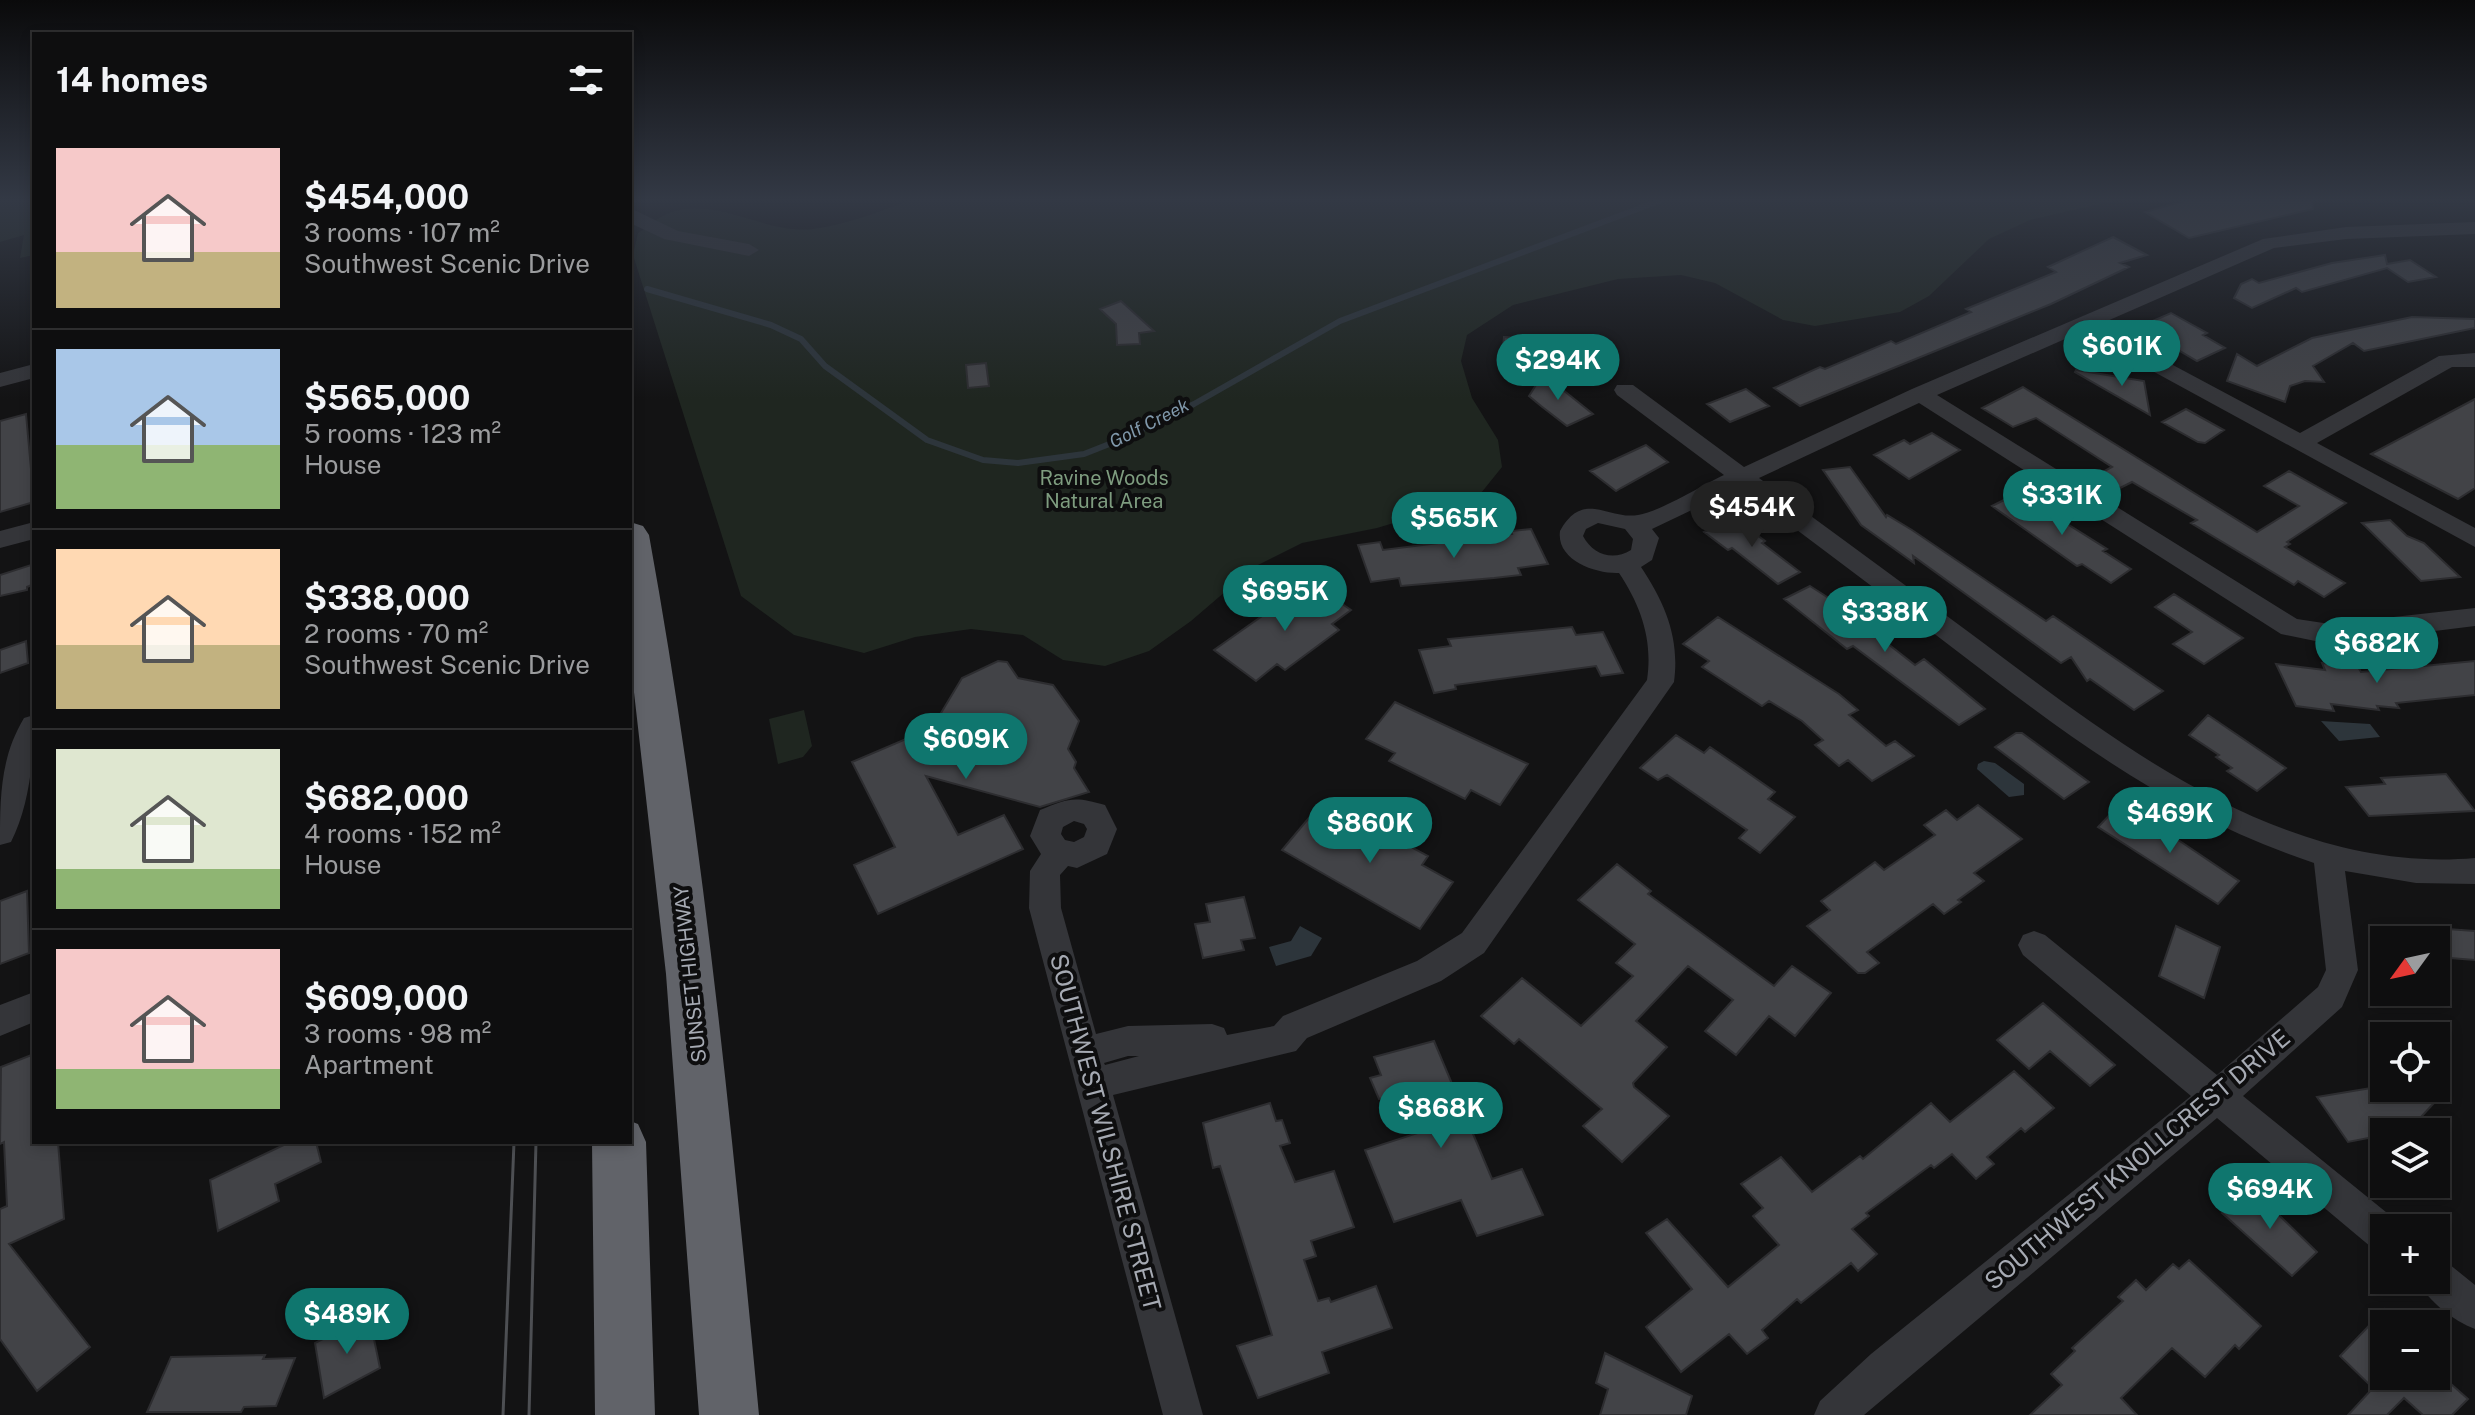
<!DOCTYPE html>
<meta charset="utf-8">
<style>
:root{--surface:#0e0e0f;--page:#171718;--text:#f1f3f6;--muted:#9b9c9e;--line:#2e2e2f;--accent:#0f766e}
body{margin:0;font-family:"Public Sans",sans-serif;background:var(--page);color:var(--text);height:100vh;display:flex;flex-direction:column;font-size:30px;white-space:nowrap}
*{box-sizing:border-box;margin:0}
p{font-size:26px;color:var(--muted)}
.icon{flex:none;width:44px;height:44px;fill:none;stroke:currentColor;stroke-width:2;stroke-linecap:round;stroke-linejoin:round}
.map{position:relative;flex:1;overflow:hidden}
.sheet{position:absolute;left:32px;top:32px;width:600px;height:1112px;display:flex;flex-direction:column;background:var(--surface);border-radius:0px;box-shadow:0 4px 12px #0003,0 0 0 2px var(--line)}
.sheet>*{flex:none}
.needle{width:52px;rotate:237deg}
.controls{position:absolute;left:2370px;top:926px;display:grid;gap:16px}
.controls a{display:grid;place-items:center;width:80px;height:80px;border-radius:0px;background:var(--surface);box-shadow:0 4px 12px #0003,0 0 0 2px var(--line);font-size:40px}
.price{position:absolute;translate:-50% -68px;padding:0 18px;border-radius:28px;background:var(--accent);color:#fff;font-size:26px;line-height:52px;filter:drop-shadow(0 2px 4px #0008)}
.price::after{content:'';position:absolute;left:50%;top:48px;width:24px;height:18px;margin-left:-12px;background:inherit;clip-path:polygon(0 0,100% 0,50% 100%)}
.price.current{background:#222;color:#fff}
ul{padding:0;list-style:none}
li{display:flex;align-items:center;gap:24px;height:200px;padding:0 24px}
li+li{border-top:2px solid var(--line)}
li span{display:grid;place-items:center;flex:none;width:224px;height:160px;border-radius:0px;color:#555}
li>.icon{margin-inline-start:auto}
span .icon{width:96px;height:96px;fill:#fffc;stroke-width:1}
li b{font-size:34px}
h2{display:flex;justify-content:space-between;align-items:center;height:96px;padding:0 24px;font-size:34px}
.map>svg:first-child{display:block}
.green{fill:#1f2620}
.water{fill:#2d353b}
.lines{fill:none;stroke-linecap:round;stroke-linejoin:round}
.stream{stroke:#2d353b;stroke-width:6}
.building{fill:#424347;stroke:#2d2d30;stroke-width:2}
.minor{fill:#343539;fill-rule:evenodd}
.highway{fill:#616369;fill-rule:evenodd}
.tram{stroke:#4d4f53;stroke-width:3}
.labels{text-anchor:middle;dominant-baseline:central;stroke-width:8;stroke-linejoin:round;paint-order:stroke}
.far-water-label{font-size:18px;font-style:italic;fill:#8098ab;stroke:#0e0e0f}
.park-label{font-size:20px;fill:#7e9c7f;stroke:#0e0e0f}
.street-label{font-size:20px;fill:#a6aab3;stroke:#0e0e0f}
.near-street-label{font-size:24px;fill:#a6aab3;stroke:#0e0e0f}
</style>
<div class="map">
<svg width="2475" height="1415" viewBox="0 0 2475 1415">
<rect width="100%" height="100%" fill="#131314"/>
<path class="green" d="M0,201H34V255L20,258L24,235L0,242Z
M908,201H2113L2030,220L1989,239L1929,296L1900,312L1815,326L1783,320L1715,283L1681,275L1618,279L1513,305L1467,335L1461,361L1472,398L1498,440L1502,467L1477,498L1377,528L1302,543L1254,567L1191,621L1149,651L1105,666L1063,660L1023,635L971,629L915,637L864,653L794,635L741,596L633,255L638,233C648,227 658,217 669,213C717,195 764,235 813,229C845,225 878,212 908,201Z
M804,710L812,746L803,757L778,764L769,719Z"/>
<path class="water" d="M2321,721L2370,724L2380,737L2339,741Z
M1984,761L1995,763L2024,784V795L2009,797L1977,769L1978,764Z
M1300,926L1322,938L1311,956L1276,966L1269,947L1291,941Z"/>
<g class="lines">
<path class="stream" d="M647,289L771,325L801,339L825,366L927,440L983,460L1018,463L1084,454L1122,439L1194,404L1340,321L1659,201"/>
</g>
<path class="building" d="M2184,201H2312L2313,209L2189,238L2145,212Z
M2113,237L2147,255L2120,263L2129,267L2051,304L1800,406L1774,388L1820,367L1825,369L1891,341L1896,344L1971,312L1966,309L2056,272L2048,267Z
M2385,255L2387,264L2410,260L2436,277L2408,282L2387,268L2302,292L2296,288L2252,308L2234,298L2241,284L2252,279L2259,283L2332,263Z
M1121,301L1154,331L1139,333L1140,344L1117,345L1116,324L1100,309Z
M2171,313L2207,333L2203,335L2225,348L2197,361L2139,327Z
M2412,317L2475,319V328L2364,351L2353,343L2313,366L2324,382L2305,381L2290,386L2285,402L2227,381L2237,354L2257,366L2312,338Z
M1504,337L1550,340L1547,370L1501,366Z
M986,363L989,386L968,388L966,365Z
M2076,370L2144,381L2150,415L2075,372Z
M1543,374L1593,414L1567,426L1541,406L1529,396Z
M2023,387L2257,532L2299,506L2264,486L2289,471L2346,503L2287,542L2290,544L2285,547L2345,583L2324,597L2298,581L2294,585L2191,523L2197,520L2132,482L2120,488L2097,475L2112,467L2036,418L2013,427L1982,408Z
M1746,389L1769,406L1730,422L1707,404Z
M2475,399V488L2458,499L2371,454Z
M2186,409L2224,430L2205,443L2198,442L2162,422Z
M26,414L34,502L0,512V421Z
M1932,433L1960,450L1909,479L1874,455L1904,440L1910,444Z
M1646,445L1668,462L1621,488L1616,491L1590,471Z
M1850,467L1886,517L1887,515L1912,530L2046,621L2053,616L2163,691L2134,710L2090,679L2087,681L2071,657L2061,663L1913,556L1914,563L1861,525L1823,470Z
M2018,493L2107,549L2103,551L2131,569L2111,583L2082,564L2077,566L1992,506Z
M1733,517L1765,541L1762,543L1800,572L1778,584L1732,548L1728,550L1704,532Z
M2390,520L2407,536L2424,543L2460,577L2421,581L2362,523Z
M1531,529L1548,564L1518,568L1521,575L1494,578L1401,586L1399,578L1371,582L1358,545L1380,542L1383,550L1512,534L1511,531Z
M34,564V584L27,587V590L0,596V575Z
M1310,582L1351,610L1332,624L1339,630L1285,670L1277,664L1256,681L1214,650Z
M1810,586L1852,613L1860,610L1884,628L1874,633L1915,665L1924,659L1985,709L1959,725L1853,646L1847,649L1784,599Z
M2174,594L2243,638L2204,664L2173,644L2192,632L2155,607Z
M1718,617L1839,694L1858,710L1849,715L1886,746L1895,741L1914,756L1872,781L1848,760L1839,766L1815,745L1823,740L1802,721L1769,701L1762,706L1702,667L1709,661L1683,644Z
M1572,627L1576,635L1603,632L1623,673L1601,676L1596,666L1455,685L1456,689L1434,693L1419,650L1451,646L1448,639Z
M26,641L28,663L0,673V650Z
M998,661L1007,662L1018,678L1053,685L1079,721L1068,749L1076,762L1074,768L1089,792L1040,807L926,776L958,835L1004,815L1023,849L878,914L854,865L895,847L852,762L932,728L962,678Z
M2475,661V695L2396,703L2399,708L2377,706L2379,710L2331,704L2334,711L2296,706L2276,664L2325,670L2322,663L2358,667L2361,672Z
M1395,702L1528,764L1500,805L1471,790L1465,799L1389,761L1395,753L1366,739Z
M2208,715L2286,768L2257,791L2227,771L2232,768L2216,757L2219,755L2189,735Z
M2016,733H2022L2089,782L2064,799L1995,747Z
M1676,735L1704,753L1710,747L1738,766L1775,792L1768,799L1795,817L1760,853L1739,838L1747,830L1667,775L1658,780L1640,768Z
M2446,774L2475,811L2369,816L2346,787L2385,784L2381,778Z
M1978,805L2022,839L1974,873L1984,881L1958,900L1961,902L1944,914L1933,904L1867,952L1879,963L1865,973H1858L1807,926L1830,910L1821,901L1875,862L1884,870L1935,835L1924,825L1946,810L1957,820Z
M2118,806L2146,825L2150,821L2239,881L2218,904L2098,827Z
M1318,807L1345,823L1352,815L1428,856L1422,865L1453,882L1420,929L1282,850Z
M1617,864L1651,891L1648,894L1774,986L1792,966L1831,993L1795,1036L1769,1016L1736,1055L1705,1031L1733,1000L1688,966L1636,1021L1667,1047L1633,1083L1634,1087L1669,1116L1622,1162L1583,1126L1602,1109L1519,1039L1514,1044L1481,1016L1522,978L1581,1026L1633,976L1616,963L1635,944L1578,900Z
M27,891L29,953L0,964V901Z
M1244,897L1255,938L1241,940L1244,950L1203,958L1195,924L1210,922L1206,904Z
M2176,926L2220,947L2204,998L2159,976Z
M2433,928L2475,931V960L2450,958Z
M2043,1003L2115,1065L2090,1086L2050,1051L2029,1069L1997,1040Z
M1434,1041L1492,1179L1522,1169L1543,1215L1477,1236L1461,1200L1394,1222L1365,1150L1421,1132L1405,1095L1379,1099L1370,1078L1381,1075L1374,1057Z
M34,1054V1142H58L64,1219L9,1244L90,1347L37,1391L0,1339V1209L7,1206L4,1142L0,1144L1,1067Z
M2014,1071L2054,1108L2025,1132L2021,1128L1987,1157L1994,1164L1976,1179L1952,1154L1934,1168L1931,1165L1866,1213L1869,1216L1852,1229L1877,1254L1858,1271L1851,1263L1801,1303L1797,1299L1762,1330L1768,1338L1747,1354L1729,1334L1681,1372L1646,1327L1692,1289L1646,1233L1667,1219L1728,1287L1779,1245L1753,1216L1763,1208L1741,1184L1781,1157L1812,1192L1860,1156L1863,1159L1931,1103L1950,1122Z
M2371,1088H2448L2407,1132H2384V1135L2348,1142L2317,1097Z
M1270,1103L1276,1121L1282,1120L1290,1143L1280,1146L1295,1182L1334,1171L1354,1227L1311,1241L1316,1256L1304,1260L1318,1301L1329,1298L1331,1302L1376,1286L1392,1328L1322,1352L1329,1373L1258,1398L1237,1346L1272,1335L1220,1166L1213,1168L1203,1123Z
M290,1142H316L321,1162L275,1184L279,1201L218,1231L210,1180Z
M2250,1187L2317,1252L2292,1276L2222,1213Z
M2189,1260L2261,1326L2239,1349L2235,1345L2205,1377L2172,1348L2121,1398L2137,1415H2030L2062,1385L2051,1374L2075,1351L2072,1348L2123,1301L2118,1297L2136,1280L2146,1290L2173,1264L2179,1269Z
M2384,1310V1376H2442L2468,1399L2452,1415H2423L2404,1398L2387,1415H2348L2373,1388L2340,1356Z
M369,1315L380,1368L324,1398L315,1343Z
M1605,1353L1692,1396L1686,1415H1600L1608,1389L1596,1383Z
M265,1355L263,1359L295,1358L276,1406L244,1407L241,1412H147L171,1357Z"/>
<g class="lines">
<path class="minor" d="M630,208L678,231L749,244L759,250L749,256L664,239L630,223Z
M2475,222V234L2346,239L2274,248L2098,325L2300,433L2439,356L2475,353V367H2452L2317,443L2475,528V547L2081,332L1937,395L2297,619L2330,624L2475,608V626L2330,644L2281,634L1919,403L1759,478C1830,530 1900,581 1970,633C2116,742 2281,875 2475,858V884L2416,883L2345,871L2358,970L2342,1007L2243,1096L2397,1221L2400,1228H2384V1253L2371,1247L2217,1118L1864,1415H1814L1820,1401L1871,1354L2191,1096L2023,955L2018,945L2023,935L2034,931L2045,935L2217,1075L2318,987L2326,970L2314,863C2170,815 2068,736 1949,645C1880,592 1810,540 1740,487L1652,529L1659,538L1652,560L1641,567C1665,603 1680,638 1674,682L1484,953L1441,981L1307,1038L1296,1051L1113,1095L1203,1415H1163L1029,908L1030,871L1041,854L1030,836L1040,810C1068,798 1075,796 1105,805L1117,829L1107,854L1077,868L1068,866L1060,875L1061,908L1096,1034L1128,1026L1212,1024L1224,1028L1227,1035L1274,1026L1283,1016L1417,961L1462,933L1647,680C1653,640 1641,606 1619,573C1595,574 1556,560 1560,531C1583,489 1608,520 1638,515C1659,512 1703,485 1724,475L1617,395L1614,390L1617,385H1633L1744,467L1912,389L2263,239L2346,227ZM1598,523L1625,529L1633,539L1631,550C1613,561 1593,555 1583,536L1586,529ZM1074,821L1084,824L1087,829L1084,837L1074,842L1065,840L1061,834L1063,827ZM1128,1056H1139L1105,1065L1104,1063Z
M34,364V378L0,387V373Z
M34,522V539L0,548V531Z
M34,715C34,757 30,804 11,842L0,845C0,798 0,758 24,718Z
M34,992V1022L0,1036V1005Z
M2436,1258L2449,1264L2475,1285V1329C2454,1321 2427,1301 2418,1280H2436Z"/>
<path class="highway" d="M630,522L643,526L649,535C702,827 731,1120 759,1415H699L666,974L630,657Z
M630,1121L638,1124L646,1142L655,1415H595L592,1142H630Z"/>
<path class="tram" d="M503,1415L514,1142
M529,1415L536,1142"/>
</g>
<linearGradient id="sky" x2="0" y2="1"><stop stop-color="#0a0a0b"/><stop offset="0.5" stop-color="#333945"/><stop offset="1" stop-color="#333945" stop-opacity="0"/></linearGradient>
<rect width="2475" height="399" fill="url(#sky)"/>
<g class="labels">
<g class="far-water-label">
<text transform="translate(1149 423) rotate(-27)">Golf Creek</text>
</g>
<g class="park-label">
<text x="1104" y="478">Ravine Woods<tspan x="1104" dy="23">Natural Area</tspan></text>
</g>
<g class="street-label">
<text transform="translate(690 974) rotate(-96)">SUNSET HIGHWAY</text>
</g>
<g class="near-street-label">
<text transform="translate(1106 1132) rotate(75)">SOUTHWEST WILSHIRE STREET</text>
<text transform="translate(2137 1159) rotate(-40)">SOUTHWEST KNOLLCREST DRIVE</text>
</g>
</g>
</svg>
<div class="controls">
<a><svg class="needle" viewBox="-14 -14 28 28"><path d="M0-13l5 13h-10z" fill="#e53935"/><path d="M0 13l5-13h-10z" fill="#9b9c9e"/></svg></a>
<a><svg class="icon" aria-label="locate" viewBox="0 0 24 24"><circle cx="12" cy="12" r="6"/><path d="M12 2v4M12 18v4M2 12h4M18 12h4"/></svg></a>
<a><svg class="icon" aria-label="layers" viewBox="0 0 24 24"><path d="M12 4l9 5-9 5-9-5zM3 14l9 5 9-5"/></svg></a>
<a>+</a>
<a>−</a>
</div>
<b class="price" style="left:2122px;top:388px">$601K</b>
<b class="price" style="left:1558px;top:402px">$294K</b>
<b class="price" style="left:2062px;top:537px">$331K</b>
<b class="price current" style="left:1752px;top:549px">$454K</b>
<b class="price" style="left:1454px;top:560px">$565K</b>
<b class="price" style="left:1285px;top:633px">$695K</b>
<b class="price" style="left:1885px;top:654px">$338K</b>
<b class="price" style="left:2377px;top:685px">$682K</b>
<b class="price" style="left:966px;top:781px">$609K</b>
<b class="price" style="left:2170px;top:855px">$469K</b>
<b class="price" style="left:1370px;top:865px">$860K</b>
<b class="price" style="left:1441px;top:1150px">$868K</b>
<b class="price" style="left:2270px;top:1231px">$694K</b>
<b class="price" style="left:347px;top:1356px">$489K</b>
<section class="sheet">
<h2>14 homes<svg class="icon" aria-label="filters" viewBox="0 0 24 24"><path d="M4 7h16M4 17h16"/><circle cx="9" cy="7" r="2"/><circle cx="15" cy="17" r="2"/></svg></h2>
<ul>
<li><span style="background:linear-gradient(#f6c9c9 65%,#c2b280 0)"><svg class="icon" aria-label="home" viewBox="0 0 24 24"><path d="M3 11l9-7 9 7M6 9v11h12V9"/></svg></span><div><b>$454,000</b><p>3 rooms · 107 m²</p><p>Southwest Scenic Drive</p></div></li>
<li><span style="background:linear-gradient(#a9c7e8 60%,#8fb573 0)"><svg class="icon" aria-label="home" viewBox="0 0 24 24"><path d="M3 11l9-7 9 7M6 9v11h12V9"/></svg></span><div><b>$565,000</b><p>5 rooms · 123 m²</p><p>House</p></div></li>
<li><span style="background:linear-gradient(#ffd9b3 60%,#c2b280 0)"><svg class="icon" aria-label="home" viewBox="0 0 24 24"><path d="M3 11l9-7 9 7M6 9v11h12V9"/></svg></span><div><b>$338,000</b><p>2 rooms · 70 m²</p><p>Southwest Scenic Drive</p></div></li>
<li><span style="background:linear-gradient(#dfe7d0 75%,#8fb573 0)"><svg class="icon" aria-label="home" viewBox="0 0 24 24"><path d="M3 11l9-7 9 7M6 9v11h12V9"/></svg></span><div><b>$682,000</b><p>4 rooms · 152 m²</p><p>House</p></div></li>
<li><span style="background:linear-gradient(#f6c9c9 75%,#8fb573 0)"><svg class="icon" aria-label="home" viewBox="0 0 24 24"><path d="M3 11l9-7 9 7M6 9v11h12V9"/></svg></span><div><b>$609,000</b><p>3 rooms · 98 m²</p><p>Apartment</p></div></li>
</ul>
</section>
</div>
